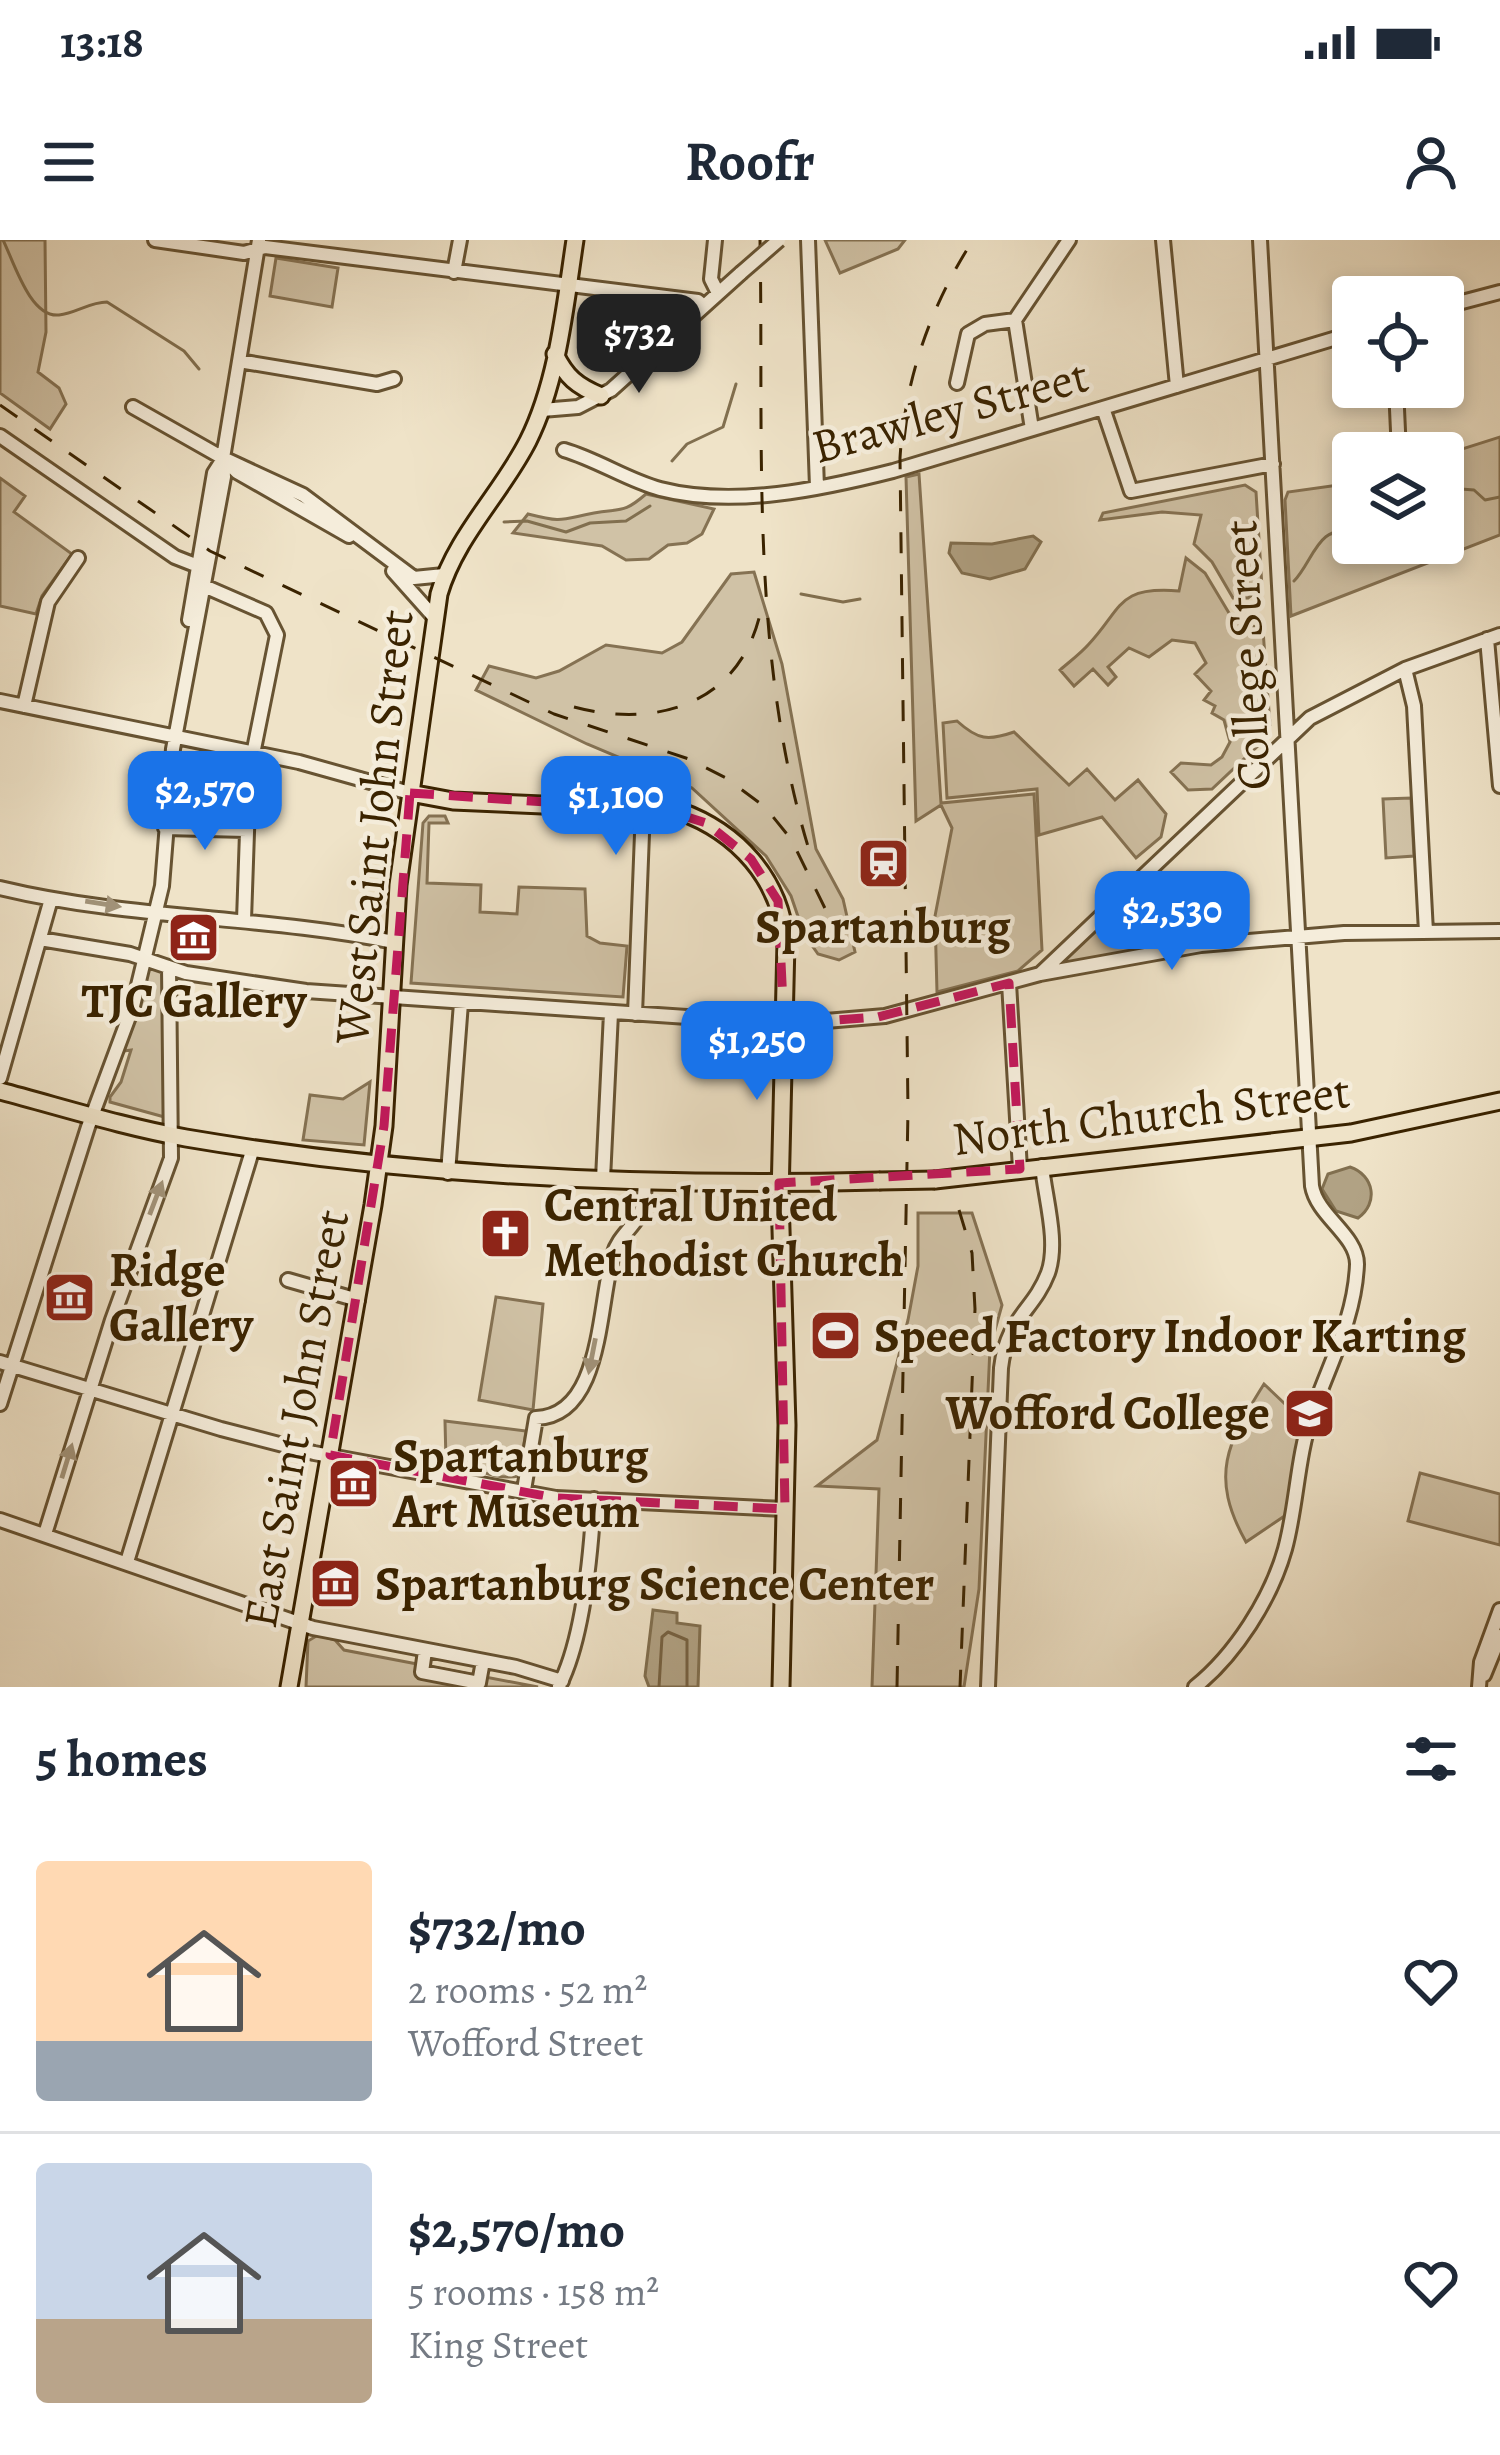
<!DOCTYPE html>
<meta charset="utf-8">
<style>
:root{--surface:#fff;--page:#f2f2f3;--text:#1f2937;--muted:#747a83;--line:#e0e1e3;--accent:#1a73e8}
body{margin:0;font-family:Alegreya,serif;background:var(--page);color:var(--text);height:100vh;display:flex;flex-direction:column;font-size:45px;white-space:nowrap}
*{box-sizing:border-box;margin:0}
p{font-size:39px;color:var(--muted)}
.icon{flex:none;width:66px;height:66px;fill:none;stroke:currentColor;stroke-width:2;stroke-linecap:round;stroke-linejoin:round}
.map{position:relative;height:1447px;overflow:hidden}
.side{display:flex;flex-direction:column;background:var(--surface);flex:1}
.side>*{flex:none}
.buttons{position:absolute;left:1332px;top:36px;display:grid;gap:24px}
.buttons a{display:grid;place-items:center;width:132px;height:132px;border-radius:12px;background:var(--surface);box-shadow:0 6px 18px #0003;font-size:60px}
.price{position:absolute;translate:-50% -102px;padding:0 27px;border-radius:24px;background:var(--accent);color:#fff;font-size:39px;line-height:78px;filter:drop-shadow(0 3px 6px #0008)}
.price::after{content:'';position:absolute;left:50%;top:72px;width:36px;height:27px;margin-left:-18px;background:inherit;clip-path:polygon(0 0,100% 0,50% 100%)}
.price.selected{background:#222;color:#fff}
ul{padding:0;list-style:none}
li{display:flex;align-items:center;gap:36px;height:300px;padding:0 36px}
li+li{border-top:3px solid var(--line)}
li span{display:grid;place-items:center;flex:none;width:336px;height:240px;border-radius:12px;color:#555}
li>.icon{margin-inline-start:auto}
span .icon{width:144px;height:144px;fill:#fffc;stroke-width:1}
li b{font-size:51px}
h2{display:flex;justify-content:space-between;align-items:center;height:144px;padding:0 36px;font-size:51px}
.status{display:flex;justify-content:space-between;align-items:center;height:84px;padding:0 60px;background:var(--surface);direction:ltr}
.status svg{height:33px;fill:currentColor}
header{display:flex;justify-content:space-between;align-items:center;height:156px;padding:0 36px;background:var(--surface);font-size:54px;font-weight:700}
.map>svg:first-child{display:block}
.green{fill:#d0c2a6;stroke:#857253;stroke-width:3}
.water{fill:#b1a284;stroke:#816f4f;stroke-width:3}
.lines{fill:none;stroke-linecap:round;stroke-linejoin:round}
.shore{stroke:#766242;stroke-width:3}
.stream{stroke:#816f4f;stroke-width:3}
.minor-casing{stroke:#675332;stroke-width:18}
.major-casing{stroke:#3a2300;stroke-width:21}
.minor{stroke:#f5eddb;stroke-width:12}
.major{stroke:#efe3c8;stroke-width:15}
.rail{stroke:#3a2300;stroke-width:3;stroke-dasharray:21 21;stroke-linecap:butt}
.minor-bridge-casing{stroke:#675332;stroke-width:18;stroke-linecap:butt}
.major-bridge-casing{stroke:#3a2300;stroke-width:21;stroke-linecap:butt}
.minor-bridge{stroke:#f5eddb;stroke-width:12}
.major-bridge{stroke:#efe3c8;stroke-width:15}
.oneway{fill:#a19278}
.marked{fill:none;stroke:#c2185b;stroke-width:9;stroke-dasharray:24 15;stroke-linejoin:round}
.labels{text-anchor:middle;dominant-baseline:central;stroke-width:9;stroke-linejoin:round;paint-order:stroke}
.street-label{font-size:48px;fill:#3a2300;stroke:#f5eddb}
.poi-label{font-size:48px;font-weight:bold;fill:#3a2300;stroke:#f5eddb;text-anchor:start}
</style>
<div class="status"><b>13:18</b><svg viewBox="0 0 49 12"><path d="M0 12V9h3v3zM5 12V6h3v6zM10 12V3h3v9zM15 12V0h3v12zM26 1h20v11H26zM47 4h2v5h-2z"/></svg></div>
<header><svg class="icon" aria-label="menu" viewBox="0 0 24 24"><path d="M4 6h16M4 12h16M4 18h16"/></svg>Roofr<svg class="icon" aria-label="person" viewBox="0 0 24 24"><circle cx="12" cy="8" r="4"/><path d="M4 21q1-7 8-7t8 7"/></svg></header>
<div class="map">
<svg width="1500" height="1447" viewBox="0 0 1500 1447">
<rect width="100%" height="100%" fill="#efe3c8"/>
<filter id="stains"><feTurbulence type="fractalNoise" baseFrequency=".00167" numOctaves="4"/><feColorMatrix values="0 0 0 0 .2 0 0 0 0 .09 0 0 0 0 .02 0 0 0 .5 -.17"/></filter>
<radialGradient id="worn" r=".72"><stop offset=".6" stop-color="#630" stop-opacity="0"/><stop offset="1" stop-color="#630" stop-opacity=".3"/></radialGradient>
<path class="green" d="M0,0H45L46,92L38,132L59,148L66,164L50,189L0,153Z
M825,0H905L898,9L840,33Z
M276,18L338,28L332,67L270,56Z
M1500,197V295L1291,376L1285,260L1288,252L1353,243V303H1443V215Z
M919,234L941,563L1034,554L1042,710L1018,731L937,752L935,676L952,588L941,565L916,581L906,237Z
M0,238L25,256L14,272L72,314L42,356L36,374L0,366Z
M1245,245L1256,252L1262,347L1248,358H1233L1212,322L1194,304L1201,275L1162,272L1100,280L1103,273Z
M646,254L714,269L702,294L687,303L668,305L649,319L626,320L602,306L513,293L528,274C564,283 559,280 594,273C621,268 623,274 646,254Z
M1186,318L1205,333L1232,378L1263,390L1270,485L1262,502L1212,549L1188,550L1171,532L1181,523L1211,525L1222,517L1230,502L1224,480L1212,473L1215,466L1204,460L1211,451L1195,434L1206,423L1195,403L1172,400L1149,417L1129,408L1108,427L1116,437L1108,445L1093,429L1074,446L1060,430C1069,422 1080,414 1088,405C1123,368 1116,346 1179,351Z
M754,332L782,424L816,609L843,659L855,712L839,720L818,714L804,694L791,656L766,616L692,548L587,504L476,450L489,426L536,438L559,431L606,405L662,413L682,402L731,334Z
M957,481C978,500 988,501 1014,492L1069,545L1087,529L1115,560L1138,540L1166,574L1161,597L1136,618L1102,577L1039,595L1037,549L947,558L943,483Z
M1411,558L1414,616L1386,618L1383,559Z
M429,576H445L448,583H429L427,643L481,645L480,672L517,674L519,647L585,649L587,696L600,703L627,706L623,757L411,743L423,583Z
M1120,658L1132,716L1040,734Z
M160,728L165,734L168,878L110,862V857L121,842L131,810L124,811L147,729Z
M370,842L364,905L303,900L310,855L343,859Z
M918,973H972L1002,1065L990,1108L979,1349L964,1447H872L879,1249L817,1246L877,1200L908,1080L918,1026Z
M496,1057L543,1064L533,1170L479,1160Z
M1264,1144L1306,1184L1286,1275L1246,1302C1209,1236 1227,1203 1264,1144Z
M445,1181L526,1191L519,1236C494,1241 470,1226 446,1221Z
M1420,1233L1500,1254V1305L1408,1281Z
M318,1395L335,1400L344,1410L538,1447H306L308,1401Z"/>
<path class="water" d="M1033,296L1041,302L1025,329L990,339L962,333L949,313L951,303L992,304Z
M1350,927C1374,935 1379,963 1358,978L1336,971L1322,949L1328,934Z
M653,1370L677,1373V1383L700,1386L698,1447H649L645,1436Z"/>
<g class="lines">
<path class="shore" d="M659,1447L662,1397L668,1392L687,1400V1447"/>
<path class="stream" d="M3,0C14,22 30,78 59,75C76,73 90,62 107,62L184,111L199,129
M672,221L687,204L723,187L736,144
M1443,275L1451,257L1461,249L1474,250L1485,260L1500,257
M504,282L527,281L566,292L590,283L626,281L650,266
M1294,341C1313,322 1319,280 1353,295
M801,354L843,362L860,359"/>
<defs>
<path id="minor" d="M155,0L244,13L265,7L698,61L704,66
M715,0L711,39L718,53
M808,0L817,247
M1163,0L1177,146
M454,32L460,0
M1443,67L1500,52
M239,121L377,144L394,139
M957,143L968,94L985,84L1015,80
M1396,147L1399,213
M133,167L223,218L303,255L414,338L444,335
M1103,168L1131,251L1273,224
M542,170L578,167L611,150L741,33
M1032,189L1015,80L1069,0
M0,196L175,317L198,326
M564,210C598,220 627,240 660,249C734,268 822,249 893,231L1353,93
M224,219L237,232L349,296
M393,331L434,377
M204,346L266,373L277,395L249,534L244,680
M189,380L214,233L223,219
M1487,399L1500,546
M1405,429L1414,466L1426,692
M0,461L299,522L410,553
M24,466L48,362L78,318
M165,588L247,590
M0,648C128,679 264,676 394,702
M40,699L130,714L186,733L306,751L790,784L885,776L1040,734L1201,705L1344,693L1500,691
M1041,733L1310,478L1405,429L1500,395
M1009,743L1020,929
M635,774L643,568
M0,838L51,659
M448,933L461,763
M603,939L611,773
M288,1040L358,1060
M0,1122L221,1189L314,1213L556,1258L785,1269
M0,1164L88,887L133,766L162,646L173,509L224,237L223,218L259,0
M524,1250L536,1178C603,1176 598,1065 613,1015C618,998 630,990 638,977C645,967 644,952 645,940
M0,1280L313,1388L516,1427L562,1441
M45,1294L112,1080L171,918L169,727
M127,1322L253,908
M425,1411L422,1432L479,1443L483,1421
M1484,1435L1500,1396
M559,1446C583,1400 591,1312 594,1259
M988,1447L1001,1128C1007,1077 1033,1072 1048,1033C1059,1002 1045,958 1042,926
M1195,1447C1235,1415 1271,1359 1285,1309C1297,1265 1297,1217 1312,1174C1329,1124 1355,1079 1357,1024C1357,995 1317,976 1312,946L1260,0
M1479,1447L1481,1422L1500,1370"/>
<path id="major" d="M555,114C566,137 577,146 601,156
M410,553L453,561L679,571C738,592 780,639 786,702L780,957L787,1185L781,1447
M0,851C61,867 124,887 186,898C415,937 647,947 879,941
M935,940L1351,893L1500,861
M289,1447L373,965L384,886L398,645L439,354C456,296 501,254 528,201C558,141 565,66 575,0"/>
</defs>
<use href="#minor" class="minor-casing"/>
<use href="#major" class="major-casing"/>
<use href="#minor" class="minor"/>
<use href="#major" class="major"/>
<path class="rail" d="M760,0C764,204 749,416 810,613
M0,165L210,311L554,474L689,519L726,538L765,567L791,599L842,703
M574,467C657,489 741,464 761,370
M959,970L972,1013L975,1069L960,1447
M897,1447L908,871L900,218C905,139 930,67 973,0"/>
<defs>
<path id="minor-bridge" d="M741,33L779,0"/>
<path id="major-bridge" d="M879,941L935,940"/>
</defs>
<use href="#minor-bridge" class="minor-bridge-casing"/>
<use href="#major-bridge" class="major-bridge-casing"/>
<use href="#minor-bridge" class="minor-bridge"/>
<use href="#major-bridge" class="major-bridge"/>
</g>
<defs><path id="oneway-solid" d="M-6-.8H1V-3.2L6.5 0L1 3.2V.8H-6Z" transform="scale(3)"/></defs>
<g class="oneway">
<use href="#oneway-solid" transform="translate(103 664) rotate(9)"/>
<use href="#oneway-solid" transform="translate(156 958) rotate(-69)"/>
<use href="#oneway-solid" transform="translate(592 1116) rotate(101)"/>
<use href="#oneway-solid" transform="translate(67 1221) rotate(-73)"/>
</g>
<path class="marked" d="M410,553L665,570L706,583L751,619L778,661L784,784L878,777L1009,743L1020,929L779,943L785,1269L556,1258L330,1215L384,886Z"/>
<defs>
<symbol id="station-square" viewBox="-11 -11 22 22"><rect x="-9" y="-9" width="18" height="18" rx="4" fill="#8f2418" stroke="#f5eddb"/><path d="M-3-6H3Q5-6 5-4V2Q5 4 3 4L4.5 6H3L1.5 4h-3L-3 6H-4.5L-3 4Q-5 4-5 2V-4Q-5-6-3-6ZM-3.5-4v3h7v-3ZM-3.5 1v1.5H-2V1ZM2 1v1.5H3.5V1Z" fill="#fff"/></symbol>
<symbol id="museum-square" viewBox="-11 -11 22 22"><rect x="-9" y="-9" width="18" height="18" rx="4" fill="#8f2418" stroke="#f5eddb"/><path d="M0-6L6-3V-2H-6V-3ZM-5-1h2V3h-2ZM-1-1h2V3h-2ZM3-1h2V3H3ZM-6 4H6V6H-6Z" fill="#fff"/></symbol>
<symbol id="church-square" viewBox="-11 -11 22 22"><rect x="-9" y="-9" width="18" height="18" rx="4" fill="#8f2418" stroke="#f5eddb"/><path d="M-1.2-6h2.4v3.5h3.3v2.4h-3.3V6h-2.4V-.1h-3.3v-2.4h3.3Z" fill="#fff"/></symbol>
<symbol id="stadium-square" viewBox="-11 -11 22 22"><rect x="-9" y="-9" width="18" height="18" rx="4" fill="#8f2418" stroke="#f5eddb"/><path d="M0-5a6.5 5 0 1 0 0 10a6.5 5 0 1 0 0-10ZM-3.5-1.8h7v3.6h-7Z" fill="#fff"/></symbol>
<symbol id="university-square" viewBox="-11 -11 22 22"><rect x="-9" y="-9" width="18" height="18" rx="4" fill="#8f2418" stroke="#f5eddb"/><path d="M0-5L7-2L0 1L-7-2ZM-4 1L0 2.5L4 1V4Q0 6-4 4Z" fill="#fff"/></symbol>
</defs>
<g fill-rule="evenodd">
<use href="#station-square" x="854" y="594" width="59" height="59"/>
<use href="#museum-square" x="164" y="668" width="59" height="59"/>
<use href="#church-square" x="476" y="964" width="59" height="59"/>
<use href="#museum-square" x="40" y="1028" width="59" height="59"/>
<use href="#stadium-square" x="806" y="1066" width="59" height="59"/>
<use href="#university-square" x="1280" y="1144" width="59" height="59"/>
<use href="#museum-square" x="324" y="1214" width="59" height="59"/>
<use href="#museum-square" x="306" y="1314" width="59" height="59"/>
</g>
<g class="labels">
<g class="street-label">
<text transform="translate(950 171) rotate(-15)">Brawley Street</text>
<text transform="translate(1247 415) rotate(-93)">College Street</text>
<text transform="translate(374 587) rotate(-84)">West Saint John Street</text>
<text transform="translate(1151 875) rotate(-7)">North Church Street</text>
<text transform="translate(296 1179) rotate(-80)">East Saint John Street</text>
</g>
<g class="poi-label">
<text x="883" y="687" text-anchor="middle">Spartanburg</text>
<text x="194" y="761" text-anchor="middle">TJC Gallery</text>
<text x="544" y="965">Central United<tspan x="544" dy="55">Methodist Church</tspan></text>
<text x="109" y="1030">Ridge<tspan x="109" dy="55">Gallery</tspan></text>
<text x="874" y="1096">Speed Factory Indoor Karting</text>
<text x="1270" y="1173" text-anchor="end">Wofford College</text>
<text x="393" y="1216">Spartanburg<tspan x="393" dy="55">Art Museum</tspan></text>
<text x="375" y="1344">Spartanburg Science Center</text>
</g>
</g>
<rect width="100%" height="100%" filter="url(#stains)"/>
<rect width="100%" height="100%" fill="url(#worn)"/>
</svg>
<div class="buttons">
<a><svg class="icon" aria-label="locate" viewBox="0 0 24 24"><circle cx="12" cy="12" r="6"/><path d="M12 2v4M12 18v4M2 12h4M18 12h4"/></svg></a>
<a><svg class="icon" aria-label="layers" viewBox="0 0 24 24"><path d="M12 4l9 5-9 5-9-5zM3 14l9 5 9-5"/></svg></a>
</div>
<b class="price selected" style="left:639px;top:156px">$732</b>
<b class="price" style="left:205px;top:613px">$2,570</b>
<b class="price" style="left:616px;top:618px">$1,100</b>
<b class="price" style="left:1172px;top:733px">$2,530</b>
<b class="price" style="left:757px;top:863px">$1,250</b>
</div>
<section class="side">
<h2>5 homes<svg class="icon" aria-label="filters" viewBox="0 0 24 24"><path d="M4 7h16M4 17h16"/><circle cx="9" cy="7" r="2"/><circle cx="15" cy="17" r="2"/></svg></h2>
<ul>
<li><span style="background:linear-gradient(#ffd9b3 75%,#9aa5b1 0)"><svg class="icon" aria-label="home" viewBox="0 0 24 24"><path d="M3 11l9-7 9 7M6 9v11h12V9"/></svg></span><div><b>$732/mo</b><p>2 rooms · 52 m²</p><p>Wofford Street</p></div><svg class="icon" aria-label="heart" viewBox="0 0 24 24"><path d="M12 20l-8-8c-3-5 5-10 8-4 3-6 11-1 8 4z"/></svg></li>
<li><span style="background:linear-gradient(#c9d6e8 65%,#b9a48a 0)"><svg class="icon" aria-label="home" viewBox="0 0 24 24"><path d="M3 11l9-7 9 7M6 9v11h12V9"/></svg></span><div><b>$2,570/mo</b><p>5 rooms · 158 m²</p><p>King Street</p></div><svg class="icon" aria-label="heart" viewBox="0 0 24 24"><path d="M12 20l-8-8c-3-5 5-10 8-4 3-6 11-1 8 4z"/></svg></li>
</ul>
</section>
